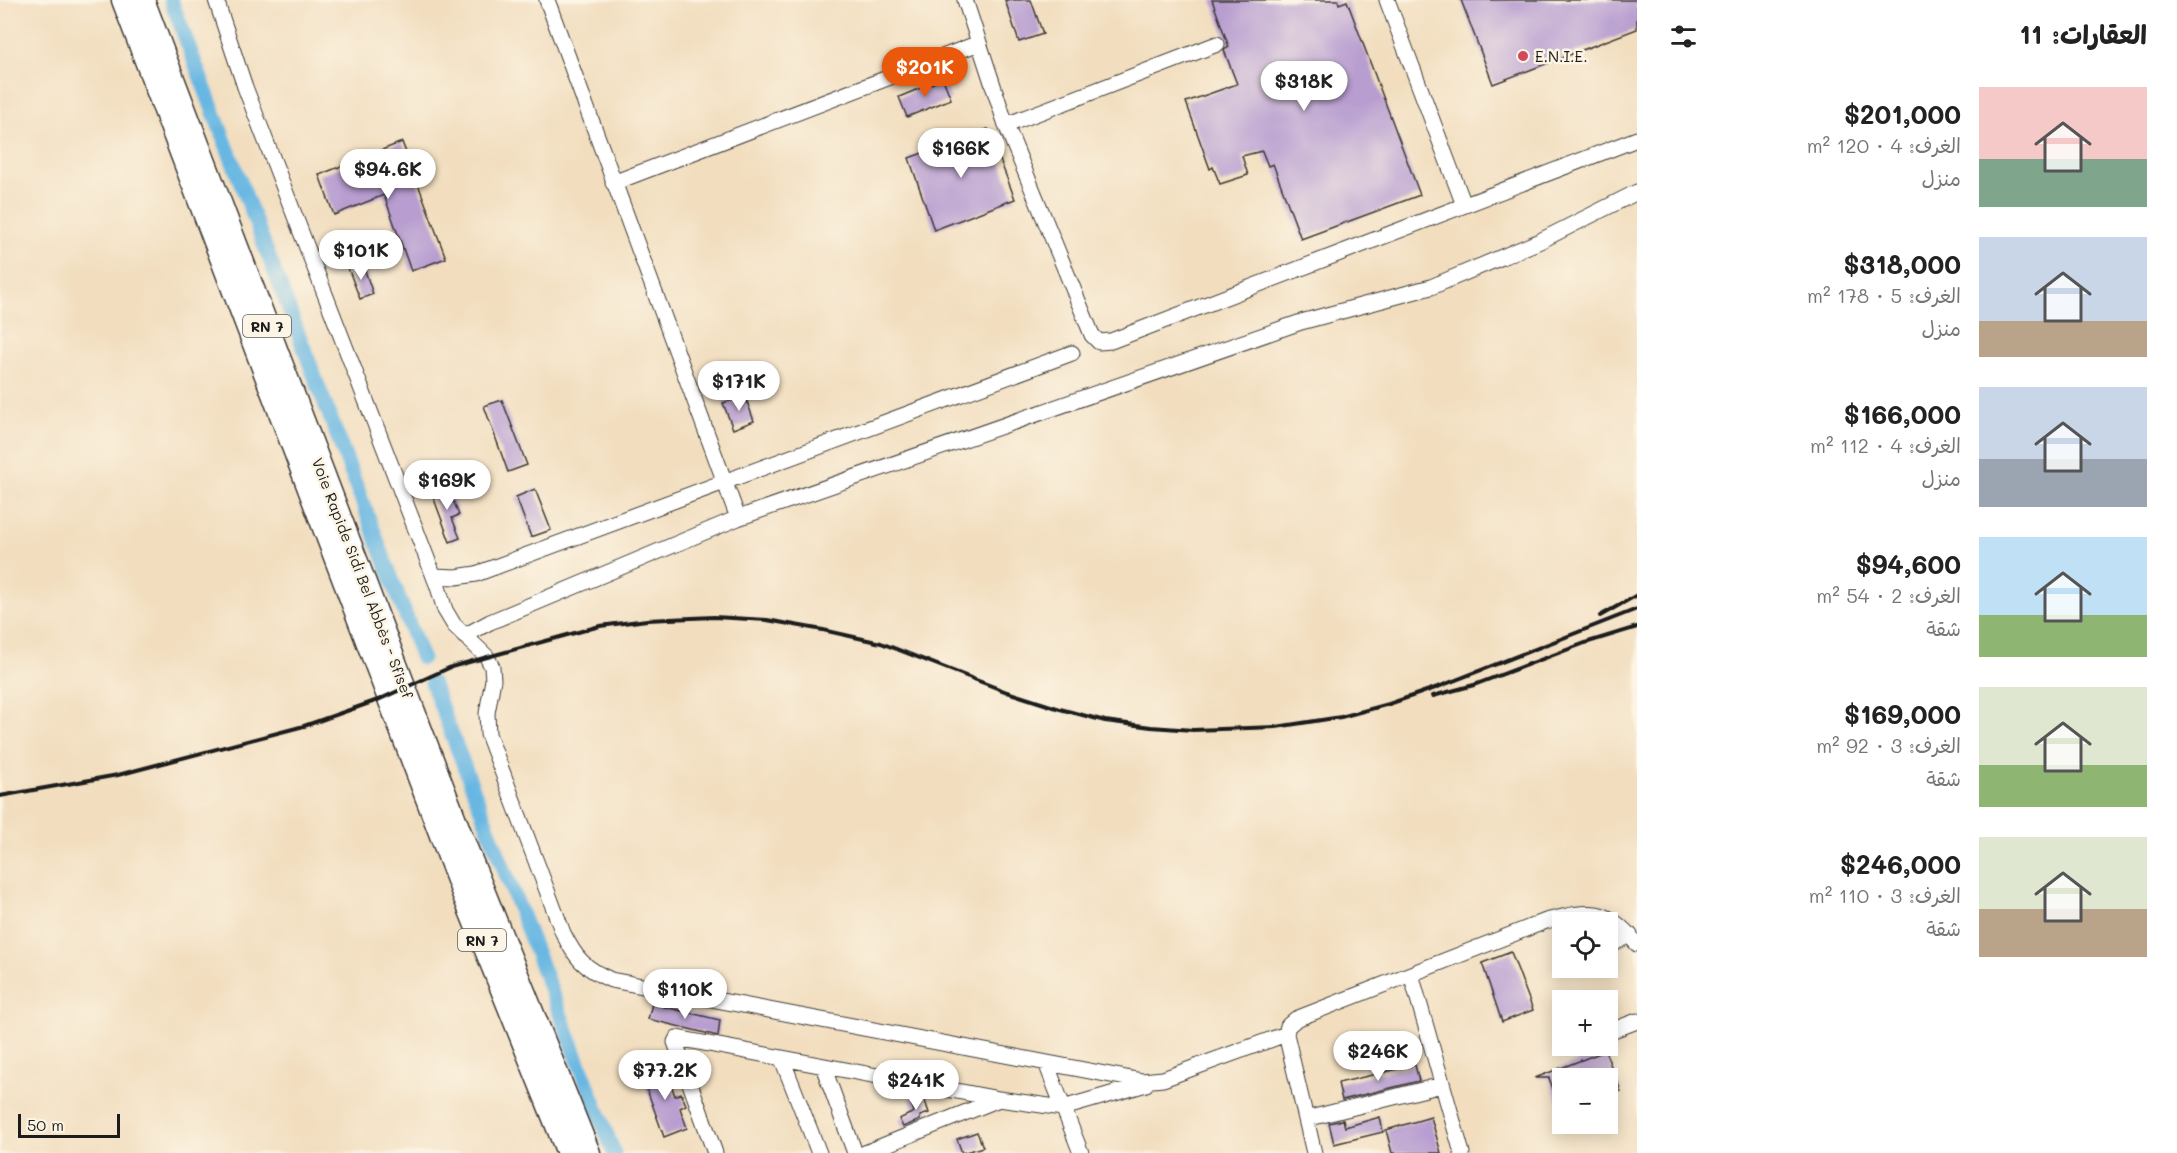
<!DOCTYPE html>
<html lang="ar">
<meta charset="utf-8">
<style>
:root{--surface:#fff;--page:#f6f6f6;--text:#222;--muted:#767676;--accent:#ea580c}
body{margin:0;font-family:Mali,"Playpen Sans Arabic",sans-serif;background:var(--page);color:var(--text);direction:rtl;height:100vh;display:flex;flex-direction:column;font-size:22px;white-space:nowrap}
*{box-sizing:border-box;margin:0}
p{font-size:20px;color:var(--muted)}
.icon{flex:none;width:33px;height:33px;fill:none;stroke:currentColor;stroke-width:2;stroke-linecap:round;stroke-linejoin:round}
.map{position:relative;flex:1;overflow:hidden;direction:ltr}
.side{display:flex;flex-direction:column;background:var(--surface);width:540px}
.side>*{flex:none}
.buttons{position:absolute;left:1552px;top:912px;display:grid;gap:12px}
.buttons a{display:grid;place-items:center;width:66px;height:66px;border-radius:0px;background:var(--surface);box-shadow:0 3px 15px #0003;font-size:30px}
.scale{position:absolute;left:18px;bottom:15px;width:102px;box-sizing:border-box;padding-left:6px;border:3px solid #1c1c1c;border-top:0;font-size:16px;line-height:21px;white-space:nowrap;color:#1c1c1c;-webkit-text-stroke:4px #fcf5e5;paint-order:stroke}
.price{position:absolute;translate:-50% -51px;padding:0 14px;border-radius:21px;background:#fff;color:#222;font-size:20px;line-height:39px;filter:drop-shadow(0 2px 3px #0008)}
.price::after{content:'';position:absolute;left:50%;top:36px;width:18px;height:14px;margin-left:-9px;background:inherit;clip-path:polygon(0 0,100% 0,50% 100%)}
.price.active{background:var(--accent);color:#fff}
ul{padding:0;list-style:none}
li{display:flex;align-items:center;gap:18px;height:150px;padding:0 30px}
li span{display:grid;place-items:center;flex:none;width:168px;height:120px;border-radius:0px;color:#555}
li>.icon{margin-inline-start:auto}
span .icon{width:72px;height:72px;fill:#fffc;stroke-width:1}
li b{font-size:26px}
h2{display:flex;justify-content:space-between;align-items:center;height:72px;padding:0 30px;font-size:26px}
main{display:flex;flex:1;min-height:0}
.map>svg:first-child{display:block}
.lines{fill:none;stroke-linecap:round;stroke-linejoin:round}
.canal{stroke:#67b7e2;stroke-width:15}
.building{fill:#b79dd0}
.minor-casing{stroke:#3c3934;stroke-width:17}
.highway-casing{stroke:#3c3934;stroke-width:25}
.minor{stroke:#fff;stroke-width:15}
.highway{stroke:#fff;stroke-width:22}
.rail{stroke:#1c1c1c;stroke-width:4}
.poi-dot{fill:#d1495b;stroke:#fcf5e5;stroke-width:2}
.labels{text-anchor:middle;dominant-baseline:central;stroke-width:5;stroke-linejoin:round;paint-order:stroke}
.shield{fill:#fcf5e5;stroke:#5f5d58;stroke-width:1.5}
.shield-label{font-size:14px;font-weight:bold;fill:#1c1c1c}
.poi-label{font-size:15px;fill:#1c1c1c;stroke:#fcf5e5;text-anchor:start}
.street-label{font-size:15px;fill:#1c1c1c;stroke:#fcf5e5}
</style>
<main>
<section class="side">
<h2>العقارات: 11<svg class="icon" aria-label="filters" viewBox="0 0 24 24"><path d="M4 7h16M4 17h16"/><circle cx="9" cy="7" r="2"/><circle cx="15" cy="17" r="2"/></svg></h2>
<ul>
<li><span style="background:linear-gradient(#f6c9c9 60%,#7fa58c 0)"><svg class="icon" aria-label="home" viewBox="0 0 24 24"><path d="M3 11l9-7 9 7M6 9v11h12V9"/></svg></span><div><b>$201,000</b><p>الغرف: 4 · 120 m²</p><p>منزل</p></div></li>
<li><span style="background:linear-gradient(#c9d6e8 70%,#b9a48a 0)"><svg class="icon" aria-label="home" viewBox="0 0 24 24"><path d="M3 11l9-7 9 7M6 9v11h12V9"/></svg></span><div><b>$318,000</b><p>الغرف: 5 · 178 m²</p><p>منزل</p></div></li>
<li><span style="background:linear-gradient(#c9d6e8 60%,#9aa5b1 0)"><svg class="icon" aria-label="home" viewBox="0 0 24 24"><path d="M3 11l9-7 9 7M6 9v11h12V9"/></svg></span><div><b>$166,000</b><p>الغرف: 4 · 112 m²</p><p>منزل</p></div></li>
<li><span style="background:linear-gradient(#bfe0f5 65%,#8fb573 0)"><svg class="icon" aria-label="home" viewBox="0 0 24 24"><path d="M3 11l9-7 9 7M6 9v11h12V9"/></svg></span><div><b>$94,600</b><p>الغرف: 2 · 54 m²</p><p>شقة</p></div></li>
<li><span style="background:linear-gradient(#dfe7d0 65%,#8fb573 0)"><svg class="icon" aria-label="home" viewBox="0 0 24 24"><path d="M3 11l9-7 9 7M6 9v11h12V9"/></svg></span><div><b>$169,000</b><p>الغرف: 3 · 92 m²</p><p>شقة</p></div></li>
<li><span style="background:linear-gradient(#dfe7d0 60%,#b9a48a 0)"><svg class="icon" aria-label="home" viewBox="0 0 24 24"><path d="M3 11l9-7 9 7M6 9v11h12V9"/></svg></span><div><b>$246,000</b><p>الغرف: 3 · 110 m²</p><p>شقة</p></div></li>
</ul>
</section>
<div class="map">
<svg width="1637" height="1153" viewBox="0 0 1637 1153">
<rect width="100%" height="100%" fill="#fcf5e5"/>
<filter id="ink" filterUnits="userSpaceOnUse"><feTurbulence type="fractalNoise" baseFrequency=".0167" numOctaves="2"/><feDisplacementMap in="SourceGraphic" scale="12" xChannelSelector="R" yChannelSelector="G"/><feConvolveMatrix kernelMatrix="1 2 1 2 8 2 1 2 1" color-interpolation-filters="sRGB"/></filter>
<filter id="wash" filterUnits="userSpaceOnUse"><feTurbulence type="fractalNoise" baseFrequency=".008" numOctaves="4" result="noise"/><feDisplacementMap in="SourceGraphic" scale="24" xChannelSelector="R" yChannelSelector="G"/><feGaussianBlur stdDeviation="1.35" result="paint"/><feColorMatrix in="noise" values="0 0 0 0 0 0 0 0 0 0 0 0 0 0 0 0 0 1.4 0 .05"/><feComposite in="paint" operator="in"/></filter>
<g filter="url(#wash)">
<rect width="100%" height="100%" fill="#f2debf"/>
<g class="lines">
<path class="canal" d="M171,0L422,658
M432,683L614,1153"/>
</g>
<g id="blocks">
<path class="building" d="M1005,0H1031L1043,34L1019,42Z
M1212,0H1338L1339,4L1347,1L1420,195L1301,239L1273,164L1268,166L1262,151L1242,156L1248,175L1220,184L1213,167L1210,169L1186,102L1237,84L1224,50L1229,47Z
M1461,0H1637V29L1493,84Z
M943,79L951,99L907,117L899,97Z
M988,129L1015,199L934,230L909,158Z
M402,142L446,258L411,271L384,195L334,215L319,175Z
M362,262L373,294L360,299L348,268Z
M745,396L754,421L733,429L723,403Z
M502,400L527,465L508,472L484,406Z
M447,485L459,515L452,518L460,538L450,542L431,491Z
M535,489L551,530L531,537L516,497Z
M1511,952L1533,1010L1502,1022L1482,963Z
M652,1004L720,1020L718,1036L648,1019Z
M1605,1051L1621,1091L1608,1096V1078H1563L1562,1113L1549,1078H1535Z
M664,1064L675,1096L681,1093L686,1105L680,1108L687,1128L664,1137L641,1073Z
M1415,1065L1419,1081L1342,1100L1338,1083Z
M923,1095L929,1113L920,1116V1120L903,1127L899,1119L914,1112L910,1099Z
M1380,1117L1383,1132L1334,1144L1329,1123L1343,1120L1345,1127Z
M1431,1117L1441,1153H1392L1386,1130Z
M977,1132L983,1147L962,1153L957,1139Z"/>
</g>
</g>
<g filter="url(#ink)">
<use href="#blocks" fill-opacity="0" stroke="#3c3934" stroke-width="1.5"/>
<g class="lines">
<defs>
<path id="minor" d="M216,0L245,87L438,587L445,610L454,625L487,657L492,667L493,680L487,713L488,734L563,933C576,959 584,968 611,980L1142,1081L1163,1079L1286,1034
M547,0L738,518
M965,0L1006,125L1092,335L1099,342L1111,341L1637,139
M1387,0L1464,205
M1006,125L1217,44
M613,183L979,43
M434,576L456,577L476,574L1072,353
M464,636L490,622L738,518L1301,322L1431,287L1540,241L1637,192
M1608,946L1630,935
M1411,974L1462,1153
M1608,1032L1637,1021
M782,1059L819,1153
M1046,1063L1081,1153
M823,1066L855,1153
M1306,1119L1442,1085
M715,1153L675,1042L677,1038L999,1099L1063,1108L1146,1084
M865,1153L999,1099
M1314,1153L1286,1034L1288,1026L1296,1019L1546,921C1591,910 1605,906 1637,944"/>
<path id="highway" d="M123,0L463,893L568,1153
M143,0L462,838L589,1153"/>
</defs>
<use href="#minor" class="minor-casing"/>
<use href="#highway" class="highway-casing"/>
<use href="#minor" class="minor"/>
<use href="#highway" class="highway"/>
<path class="rail" d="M1600,616L1637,595
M1433,696L1474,685L1585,643L1637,627
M0,796L118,775L304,726L378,700L451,667L600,626L647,620L714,617L767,620L823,630L881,643L1007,692L1060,709L1105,721L1151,727L1193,730L1276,727L1341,717L1389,704L1438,687L1637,609"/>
</g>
</g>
<circle class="poi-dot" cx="1523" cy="56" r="6"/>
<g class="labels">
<g class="shield">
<rect x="243" y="315" width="48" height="22" rx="4.5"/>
<rect x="458" y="929" width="48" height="22" rx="4.5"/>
</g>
<g class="shield-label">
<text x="267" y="326">RN 7</text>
<text x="482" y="940">RN 7</text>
</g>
<g class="poi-label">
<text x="1535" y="56">E.N.I.E.</text>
</g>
<g class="street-label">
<text transform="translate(363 578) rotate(69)">Voie Rapide Sidi Bel Abbès - Sfisef</text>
</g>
</g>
</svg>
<div class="buttons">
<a><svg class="icon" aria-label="locate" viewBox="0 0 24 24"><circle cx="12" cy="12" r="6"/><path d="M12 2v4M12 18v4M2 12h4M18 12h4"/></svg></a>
<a>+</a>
<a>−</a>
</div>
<div class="scale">50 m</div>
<b class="price active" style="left:925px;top:98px">$201K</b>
<b class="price" style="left:1304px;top:112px">$318K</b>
<b class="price" style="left:961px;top:179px">$166K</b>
<b class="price" style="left:388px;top:200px">$94.6K</b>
<b class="price" style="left:361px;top:281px">$101K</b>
<b class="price" style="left:739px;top:412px">$171K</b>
<b class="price" style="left:447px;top:511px">$169K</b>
<b class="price" style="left:685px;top:1020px">$110K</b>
<b class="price" style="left:1378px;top:1082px">$246K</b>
<b class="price" style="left:665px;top:1101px">$77.2K</b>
<b class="price" style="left:916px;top:1111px">$241K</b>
</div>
</main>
